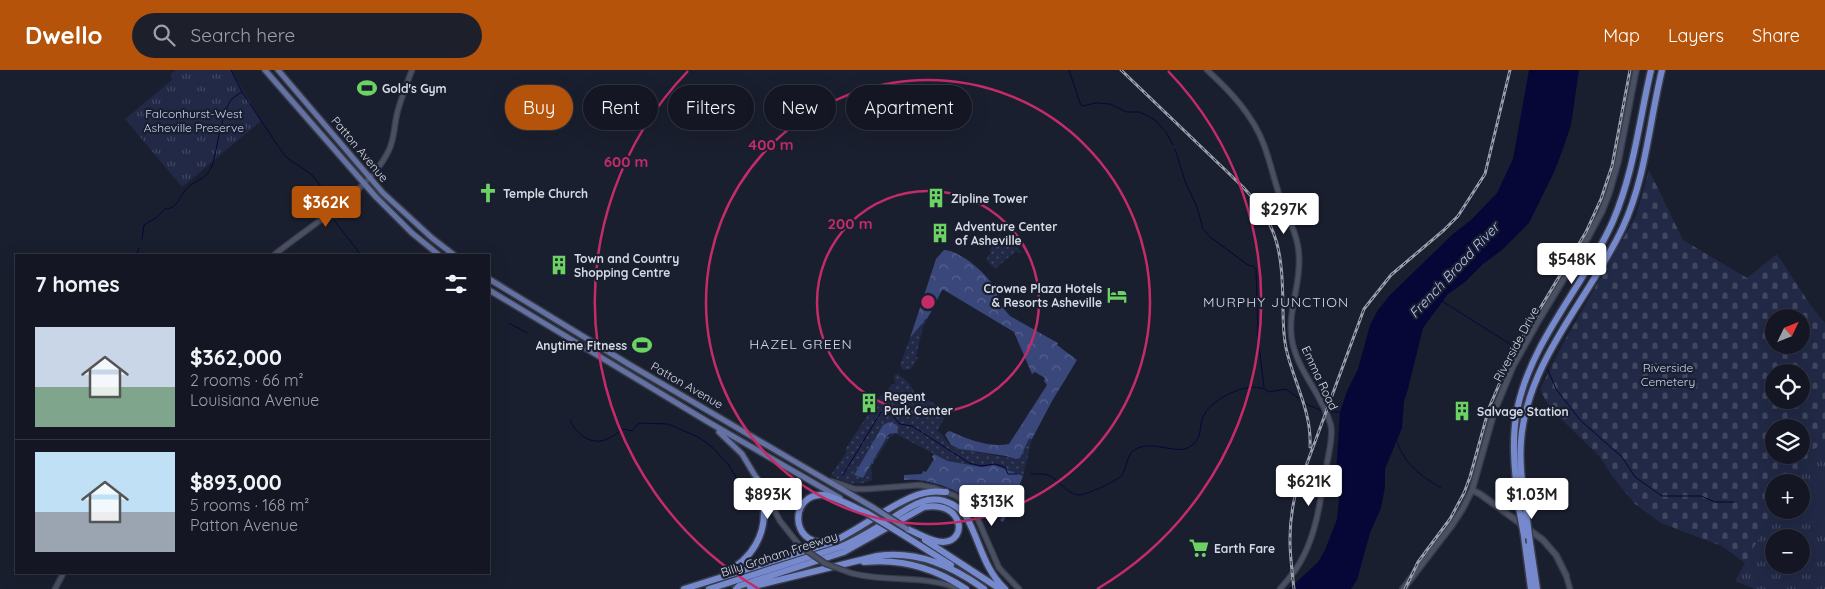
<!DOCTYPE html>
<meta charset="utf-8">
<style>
:root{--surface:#141723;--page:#1d202b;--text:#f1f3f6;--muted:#9d9fa6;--line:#333641;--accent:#b45309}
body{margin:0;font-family:Quicksand,sans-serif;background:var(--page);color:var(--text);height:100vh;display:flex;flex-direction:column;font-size:19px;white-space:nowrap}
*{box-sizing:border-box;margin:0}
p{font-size:16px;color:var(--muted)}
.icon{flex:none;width:28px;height:28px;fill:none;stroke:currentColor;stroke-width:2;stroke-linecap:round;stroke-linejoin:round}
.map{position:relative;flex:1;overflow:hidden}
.details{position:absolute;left:15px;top:184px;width:475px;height:320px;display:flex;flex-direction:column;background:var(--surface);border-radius:0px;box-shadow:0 5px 20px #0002,0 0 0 1px var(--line)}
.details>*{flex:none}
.guide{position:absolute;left:505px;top:15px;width:475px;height:45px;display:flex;gap:10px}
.needle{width:32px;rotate:47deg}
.controls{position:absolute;left:1765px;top:239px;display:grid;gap:10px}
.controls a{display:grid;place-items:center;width:45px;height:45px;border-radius:50%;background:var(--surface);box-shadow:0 5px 20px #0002,0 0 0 1px var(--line);font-size:25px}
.price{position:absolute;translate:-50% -42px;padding:0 11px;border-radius:5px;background:#fff;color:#222;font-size:16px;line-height:32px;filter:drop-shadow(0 1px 2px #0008)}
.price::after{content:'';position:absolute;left:50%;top:30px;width:15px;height:11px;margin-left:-8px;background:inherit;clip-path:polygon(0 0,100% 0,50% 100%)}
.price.current{background:var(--accent);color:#fff}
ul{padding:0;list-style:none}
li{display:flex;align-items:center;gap:15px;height:125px;padding:0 20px}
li+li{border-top:1px solid var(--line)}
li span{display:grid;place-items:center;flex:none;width:140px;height:100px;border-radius:0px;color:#555}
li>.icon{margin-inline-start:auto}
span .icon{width:60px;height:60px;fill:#fffc;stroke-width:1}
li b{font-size:21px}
h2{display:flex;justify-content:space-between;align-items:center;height:60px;padding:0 20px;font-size:21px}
.tag{padding:0 18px;border-radius:22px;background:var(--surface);box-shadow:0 5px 20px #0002,0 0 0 1px var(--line);font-size:18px;line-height:45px}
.tag.current{background:var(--accent);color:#fff}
header{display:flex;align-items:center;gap:30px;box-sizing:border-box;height:70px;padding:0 25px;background:var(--accent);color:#fff}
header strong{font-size:24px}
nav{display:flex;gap:28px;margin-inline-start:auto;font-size:18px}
.search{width:350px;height:45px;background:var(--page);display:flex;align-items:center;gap:12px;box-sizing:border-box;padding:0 18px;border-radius:28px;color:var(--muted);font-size:19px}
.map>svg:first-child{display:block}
.grass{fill:url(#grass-dots);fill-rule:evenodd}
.forest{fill:url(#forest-crowns)}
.cemetery{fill:url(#cemetery-stones);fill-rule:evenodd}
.park{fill:url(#park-tufts);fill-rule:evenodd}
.pitch{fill:#212946}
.water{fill:#060736}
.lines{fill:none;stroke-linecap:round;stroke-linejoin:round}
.stream{stroke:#060736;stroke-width:1}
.tertiary-casing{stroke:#383b48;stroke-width:7}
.secondary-casing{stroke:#383b48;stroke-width:8}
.primary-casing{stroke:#383b48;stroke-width:8}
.motorway-casing{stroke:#383b48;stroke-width:9}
.tertiary{stroke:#4a5063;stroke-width:4.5}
.secondary{stroke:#4a5063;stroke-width:5}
.primary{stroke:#6472a3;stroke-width:5}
.motorway{stroke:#7689cd;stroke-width:6}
.rail-casing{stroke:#9b9fac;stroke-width:3}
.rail{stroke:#1a1f2f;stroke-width:1;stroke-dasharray:4;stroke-linecap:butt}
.tertiary-bridge-casing{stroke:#383b48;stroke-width:7;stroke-linecap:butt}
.primary-bridge-casing{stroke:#383b48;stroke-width:8;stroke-linecap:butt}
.motorway-bridge-casing{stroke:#383b48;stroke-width:9;stroke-linecap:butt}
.tertiary-bridge{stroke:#4a5063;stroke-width:4.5}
.primary-bridge{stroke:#6472a3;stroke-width:5}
.motorway-bridge{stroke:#7689cd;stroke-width:6}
.ring{fill:none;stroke:#c42b69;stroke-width:2.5}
.labels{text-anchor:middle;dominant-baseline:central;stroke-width:4.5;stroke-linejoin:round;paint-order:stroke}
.poi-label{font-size:12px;font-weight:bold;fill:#d6dae5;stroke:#1a1f2f;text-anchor:start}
.park-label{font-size:12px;fill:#cad4f6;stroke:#1a1f2f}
.street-label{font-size:12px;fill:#d6dae5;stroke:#1a1f2f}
.water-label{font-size:14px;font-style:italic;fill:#b4c3f4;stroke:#1a1f2f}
.neighbourhood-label{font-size:14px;letter-spacing:1px;fill:#d6dae5;stroke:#1a1f2f}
.centre{fill:#c42b69;stroke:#1a1f2f;stroke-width:2.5}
.ring-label{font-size:15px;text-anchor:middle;font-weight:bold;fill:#c42b69;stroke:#1a1f2f;stroke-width:4.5;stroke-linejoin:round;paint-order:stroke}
</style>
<header>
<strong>Dwello</strong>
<div class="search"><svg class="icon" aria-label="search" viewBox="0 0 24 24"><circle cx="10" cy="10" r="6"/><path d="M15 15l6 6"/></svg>Search here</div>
<nav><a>Map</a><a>Layers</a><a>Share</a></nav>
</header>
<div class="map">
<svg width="1825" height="519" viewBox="0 0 1825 519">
<defs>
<pattern id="grass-dots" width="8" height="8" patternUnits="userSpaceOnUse" patternTransform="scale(1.25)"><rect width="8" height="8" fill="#212946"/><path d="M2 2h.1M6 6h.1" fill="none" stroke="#404761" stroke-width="1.8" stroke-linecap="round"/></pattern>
<pattern id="forest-crowns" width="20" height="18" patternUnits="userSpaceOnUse" patternTransform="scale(1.25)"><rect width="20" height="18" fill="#3a477b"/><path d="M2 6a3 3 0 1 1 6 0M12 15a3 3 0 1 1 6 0" fill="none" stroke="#56618e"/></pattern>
<pattern id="cemetery-stones" width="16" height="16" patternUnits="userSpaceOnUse" patternTransform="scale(1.25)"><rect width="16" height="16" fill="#212946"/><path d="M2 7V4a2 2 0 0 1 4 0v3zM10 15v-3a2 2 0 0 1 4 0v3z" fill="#404761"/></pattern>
<pattern id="park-tufts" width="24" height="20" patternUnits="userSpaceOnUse" patternTransform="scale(1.25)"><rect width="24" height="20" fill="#212946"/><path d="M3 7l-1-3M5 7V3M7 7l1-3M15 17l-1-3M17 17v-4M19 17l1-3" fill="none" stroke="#404761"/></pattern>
</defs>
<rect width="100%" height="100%" fill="#1a1f2f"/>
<path class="grass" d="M999,164L1022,182L1019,183L1016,181L995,199L986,190L992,180L989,181L992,176L989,174H993Z
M930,244L923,257L916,286L918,288L911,299L903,300L900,295L910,268Z
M897,303L908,312L915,322L949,343L946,345L937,361C946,366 944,370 950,375C957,379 1014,390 1020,388L1029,369H1032L1023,406L994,395L982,397L948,391L896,364L890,367L871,397L872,410C858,417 844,413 831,405L846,383V378L881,325L884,324L892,314H895L894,306ZM883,355L892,363L885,369L863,408L854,405Z"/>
<path class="forest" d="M944,180C960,180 992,207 997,223C997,225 997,228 997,231L1010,246L1058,273L1057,275L1077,290L1052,331L1032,369H1029L1020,388L1016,389L1006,386L960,379L951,375L945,365L947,362L950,361C966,369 990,378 1009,374L1047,315L1044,311L1045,308L1035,302L1032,304L1014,262L944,220H942L930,244L910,268L936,189Z
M889,352L897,355L898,363H892L888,365L863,408L854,405L883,355Z
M934,384L948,391L982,397L994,395L1023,406L1013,432L1003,452L1000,450L1005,443V436L996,428L993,431L986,425L984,426L977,422L966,427C949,416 925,408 904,410V405L922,404L923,401L926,402L934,389L932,387Z"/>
<path class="cemetery" d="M1649,100L1683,170L1747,208L1777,184L1811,236L1825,253V373L1813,380L1793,412H1774V440H1775L1745,493L1722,476L1661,453L1635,434L1615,410L1600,387L1558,346L1546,331L1540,319L1565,270L1636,146ZM1774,248H1801V275H1774ZM1774,302H1801V330H1774ZM1774,358H1801V385H1774Z"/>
<path class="park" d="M176,0H231L261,51L182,117L125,49L172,10L170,5Z
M1825,373V519H1755L1735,511L1775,440H1801V412H1793L1813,380ZM1774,468H1801V495H1774Z"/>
<path class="pitch" d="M1825,400V453L1820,452L1818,449L1810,401Z"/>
<path class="water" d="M1529,0H1579L1571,55L1565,73L1555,100L1529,153L1502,180L1483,194L1465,212L1448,224L1423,258L1408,319L1404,331L1402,358L1385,399V417L1381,438L1370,463L1357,510L1351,519H1289L1318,492L1325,480L1337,449L1339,429L1336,403L1340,342L1347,321L1358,299L1370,255L1378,240L1390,225L1453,164L1471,150L1497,123L1513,89Z"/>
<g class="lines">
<path class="stream" d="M231,0L242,22L278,76L286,87L312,105L320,115L328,134
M1069,0L1080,33L1082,36L1096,33L1110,34L1127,42H1140L1155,50L1166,62L1173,75
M1175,79L1185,111L1197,137L1203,159L1210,167L1248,195L1253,196L1256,199L1258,267L1264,317
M334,150L361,185
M142,169L144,155L156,148L165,139C176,139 178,130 184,122C192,110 206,111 212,96C217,81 222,39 232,29C235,26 239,24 242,22
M136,185L139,178
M1442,231L1513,276
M509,253L527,263
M1548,300L1556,319L1580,350L1622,387L1635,407L1662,426H1701L1715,432H1734
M1327,342H1341
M570,350C576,363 589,375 605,370C611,368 617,363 623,359L632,361L639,353L668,354L698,367L710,375L728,394L752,433
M1397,372C1406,396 1420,405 1441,418
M1031,404C1037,404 1044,403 1050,406C1060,411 1066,423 1078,425C1084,426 1118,411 1122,405C1127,398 1126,387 1133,381C1151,367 1176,387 1191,376C1204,366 1198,356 1204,345C1212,328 1253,308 1269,322L1286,319L1308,335L1323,341
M843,405L881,342L892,345L900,354L912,356L969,393L981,396L995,394L1005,397L1008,404H1017"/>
<defs>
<path id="tertiary" d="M1207,0C1230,21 1253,45 1264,75C1271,94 1275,114 1282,133C1289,150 1299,168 1299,187C1301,215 1287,242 1292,270C1297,301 1323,325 1331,356C1333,367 1329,382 1327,393C1321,424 1318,457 1304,485C1298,498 1289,509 1280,519
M274,185C308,157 370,121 389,80C395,68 394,53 398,40C402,26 407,13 412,0
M831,411L855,419H867L920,415L935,418L956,426L969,436L976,445L999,498L1019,519
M762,417L780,451L800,476
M851,503C886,513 924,504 959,519
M1566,505L1570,519
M55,519L64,502"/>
<path id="secondary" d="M1472,420L1480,424L1543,470L1556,485L1566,505
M1403,519L1452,455L1463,438L1472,420L1494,342L1513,296L1537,253L1580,182L1602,141L1609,123L1618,92L1636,0"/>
<path id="primary" d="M265,0L376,127L412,163L439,185
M278,0L383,123L432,168L454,185
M489,209L630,295L874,438
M489,220L710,353L840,428
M719,362L742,384L757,409"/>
<path id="motorway" d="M1519,438C1515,405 1511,373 1517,340C1531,270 1585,215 1613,151C1634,102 1639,51 1651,0
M1526,442C1523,419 1519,395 1521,371C1527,290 1590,228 1623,157C1646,107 1649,53 1662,0
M900,463L951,495
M1524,466L1531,519
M925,470L1000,519
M826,472C789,475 790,423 823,425C835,426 855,438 867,443
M1530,473L1537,519
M864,492C902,488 935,498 966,519
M724,503C752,490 768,463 763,432C762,424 759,417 757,409
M750,517L877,486C917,480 952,496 984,519
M684,519L830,473C859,461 903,424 930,422C936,421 941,422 946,422
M709,519L840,477C859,469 876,458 894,447C904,441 916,432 928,430C944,427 963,437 969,452C981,476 985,500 1005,519
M736,519L739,516L844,482L924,437C963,430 969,471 943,472C931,472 918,463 907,459"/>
</defs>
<use href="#tertiary" class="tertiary-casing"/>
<use href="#secondary" class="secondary-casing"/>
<use href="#primary" class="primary-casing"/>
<use href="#motorway" class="motorway-casing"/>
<use href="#tertiary" class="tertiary"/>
<use href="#secondary" class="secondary"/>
<use href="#primary" class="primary"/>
<use href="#motorway" class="motorway"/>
<defs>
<path id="rail" d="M1121,0L1243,117C1280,156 1282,185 1283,236C1283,250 1283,264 1286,278C1293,311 1312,341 1310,377
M1294,519C1290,484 1287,461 1295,426L1364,239L1391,205L1444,160L1458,146L1485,104L1510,0
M1405,519L1418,492L1450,449L1464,423L1470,407L1489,338L1504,303L1521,270L1586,162L1601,129L1612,96L1630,0"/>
</defs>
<use href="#rail" class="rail-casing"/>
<use href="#rail" class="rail"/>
<defs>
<path id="tertiary-bridge" d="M800,476L826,494L851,503"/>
<path id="primary-bridge" d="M874,438L907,459"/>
<path id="motorway-bridge" d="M1519,438L1524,466
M1526,442L1530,473
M867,443L900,463"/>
</defs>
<use href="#tertiary-bridge" class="tertiary-bridge-casing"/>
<use href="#primary-bridge" class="primary-bridge-casing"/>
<use href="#motorway-bridge" class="motorway-bridge-casing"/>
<use href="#tertiary-bridge" class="tertiary-bridge"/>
<use href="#primary-bridge" class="primary-bridge"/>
<use href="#motorway-bridge" class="motorway-bridge"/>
</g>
<g class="ring">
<circle cx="928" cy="232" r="111"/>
<circle cx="928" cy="232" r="222"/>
<path d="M759 519A333 333 0 0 1 688 1M1168 1A333 333 0 0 1 1097 519"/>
</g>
<defs>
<symbol id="stadium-bare" viewBox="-9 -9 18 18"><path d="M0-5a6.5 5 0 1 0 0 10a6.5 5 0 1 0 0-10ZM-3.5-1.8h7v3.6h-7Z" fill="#6bd363" stroke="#1a1f2f" stroke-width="2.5" paint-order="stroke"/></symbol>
<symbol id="church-bare" viewBox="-9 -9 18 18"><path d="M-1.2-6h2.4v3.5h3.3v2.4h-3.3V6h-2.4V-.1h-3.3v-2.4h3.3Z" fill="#6bd363" stroke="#1a1f2f" stroke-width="2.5" paint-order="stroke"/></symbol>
<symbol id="building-bare" viewBox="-9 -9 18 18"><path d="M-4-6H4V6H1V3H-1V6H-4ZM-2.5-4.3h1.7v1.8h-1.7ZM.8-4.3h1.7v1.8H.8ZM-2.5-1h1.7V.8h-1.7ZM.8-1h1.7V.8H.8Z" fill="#6bd363" stroke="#1a1f2f" stroke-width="2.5" paint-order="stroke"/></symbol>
<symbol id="hotel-bare" viewBox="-9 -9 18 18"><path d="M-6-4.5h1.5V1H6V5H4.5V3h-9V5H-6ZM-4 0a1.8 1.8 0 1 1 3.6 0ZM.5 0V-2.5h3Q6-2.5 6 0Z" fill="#6bd363" stroke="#1a1f2f" stroke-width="2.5" paint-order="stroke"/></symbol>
<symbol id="supermarket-bare" viewBox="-9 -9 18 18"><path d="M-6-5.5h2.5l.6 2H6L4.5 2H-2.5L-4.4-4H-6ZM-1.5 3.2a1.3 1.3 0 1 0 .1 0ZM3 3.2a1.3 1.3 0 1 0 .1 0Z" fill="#6bd363" stroke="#1a1f2f" stroke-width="2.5" paint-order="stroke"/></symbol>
</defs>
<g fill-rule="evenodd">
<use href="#stadium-bare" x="353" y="4" width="28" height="28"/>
<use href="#church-bare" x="474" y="109" width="28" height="28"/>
<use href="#building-bare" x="922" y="114" width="28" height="28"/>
<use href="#building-bare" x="926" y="149" width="28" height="28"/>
<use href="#building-bare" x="545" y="181" width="28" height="28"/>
<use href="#hotel-bare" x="1103" y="211" width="28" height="28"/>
<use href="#stadium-bare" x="628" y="261" width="28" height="28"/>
<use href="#building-bare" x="855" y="319" width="28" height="28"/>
<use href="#building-bare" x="1448" y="327" width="28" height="28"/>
<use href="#supermarket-bare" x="1185" y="464" width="28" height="28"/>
</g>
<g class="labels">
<g class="poi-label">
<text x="382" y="18">Gold's Gym</text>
<text x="503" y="123">Temple Church</text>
<text x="951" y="128">Zipline Tower</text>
<text x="955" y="156">Adventure Center<tspan x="955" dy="14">of Asheville</tspan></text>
<text x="574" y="188">Town and Country<tspan x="574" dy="14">Shopping Centre</tspan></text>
<text x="1102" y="218" text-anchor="end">Crowne Plaza Hotels<tspan x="1102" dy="14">&amp; Resorts Asheville</tspan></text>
<text x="627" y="275" text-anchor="end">Anytime Fitness</text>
<text x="884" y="326">Regent<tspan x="884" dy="14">Park Center</tspan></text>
<text x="1477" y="341">Salvage Station</text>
<text x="1214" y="478">Earth Fare</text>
</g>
<g class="park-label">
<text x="194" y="43">Falconhurst-West<tspan x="194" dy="14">Asheville Preserve</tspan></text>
<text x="1668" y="297">Riverside<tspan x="1668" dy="14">Cemetery</tspan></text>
</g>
<g class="street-label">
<text transform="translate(360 79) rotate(50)">Patton Avenue</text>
<text transform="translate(1516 274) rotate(-62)">Riverside Drive</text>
<text transform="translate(1320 308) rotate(65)">Emma Road</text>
<text transform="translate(687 315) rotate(30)">Patton Avenue</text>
<text transform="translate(779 484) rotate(-18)">Billy Graham Freeway</text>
</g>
<g class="water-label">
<text transform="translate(1454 200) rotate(-47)">French Broad River</text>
</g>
<g class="neighbourhood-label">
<text x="1276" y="232">MURPHY JUNCTION</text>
<text x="801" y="274">HAZEL GREEN</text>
</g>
</g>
<circle cx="928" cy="232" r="8" class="centre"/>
<g class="ring-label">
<text x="771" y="80">400 m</text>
<text x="626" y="97">600 m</text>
<text x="850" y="159">200 m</text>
</g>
</svg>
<div class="controls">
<a><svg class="needle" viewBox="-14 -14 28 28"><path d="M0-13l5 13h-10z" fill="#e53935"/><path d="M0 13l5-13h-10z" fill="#9d9fa6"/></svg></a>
<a><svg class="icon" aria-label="locate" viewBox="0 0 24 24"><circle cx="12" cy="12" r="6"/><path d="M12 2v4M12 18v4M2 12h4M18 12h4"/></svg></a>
<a><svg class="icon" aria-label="layers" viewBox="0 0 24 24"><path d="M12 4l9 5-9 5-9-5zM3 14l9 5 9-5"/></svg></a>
<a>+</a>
<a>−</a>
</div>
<b class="price current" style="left:326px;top:158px">$362K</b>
<b class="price" style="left:1284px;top:165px">$297K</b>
<b class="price" style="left:1572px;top:215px">$548K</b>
<b class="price" style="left:1309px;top:437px">$621K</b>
<b class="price" style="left:768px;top:450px">$893K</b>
<b class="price" style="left:1532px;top:450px">$1.03M</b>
<b class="price" style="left:992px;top:457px">$313K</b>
<div class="guide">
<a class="tag current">Buy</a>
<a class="tag">Rent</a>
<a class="tag">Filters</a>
<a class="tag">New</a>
<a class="tag">Apartment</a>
</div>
<section class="details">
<h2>7 homes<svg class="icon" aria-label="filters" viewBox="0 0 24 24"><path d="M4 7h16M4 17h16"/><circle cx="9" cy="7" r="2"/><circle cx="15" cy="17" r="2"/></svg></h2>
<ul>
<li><span style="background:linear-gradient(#c9d6e8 60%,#7fa58c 0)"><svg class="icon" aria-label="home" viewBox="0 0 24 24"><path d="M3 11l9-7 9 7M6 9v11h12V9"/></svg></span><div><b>$362,000</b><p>2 rooms · 66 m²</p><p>Louisiana Avenue</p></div></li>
<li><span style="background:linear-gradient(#bfe0f5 60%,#9aa5b1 0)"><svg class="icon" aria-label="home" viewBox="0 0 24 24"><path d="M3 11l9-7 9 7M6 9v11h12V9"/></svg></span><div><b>$893,000</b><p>5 rooms · 168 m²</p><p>Patton Avenue</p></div></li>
</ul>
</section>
</div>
